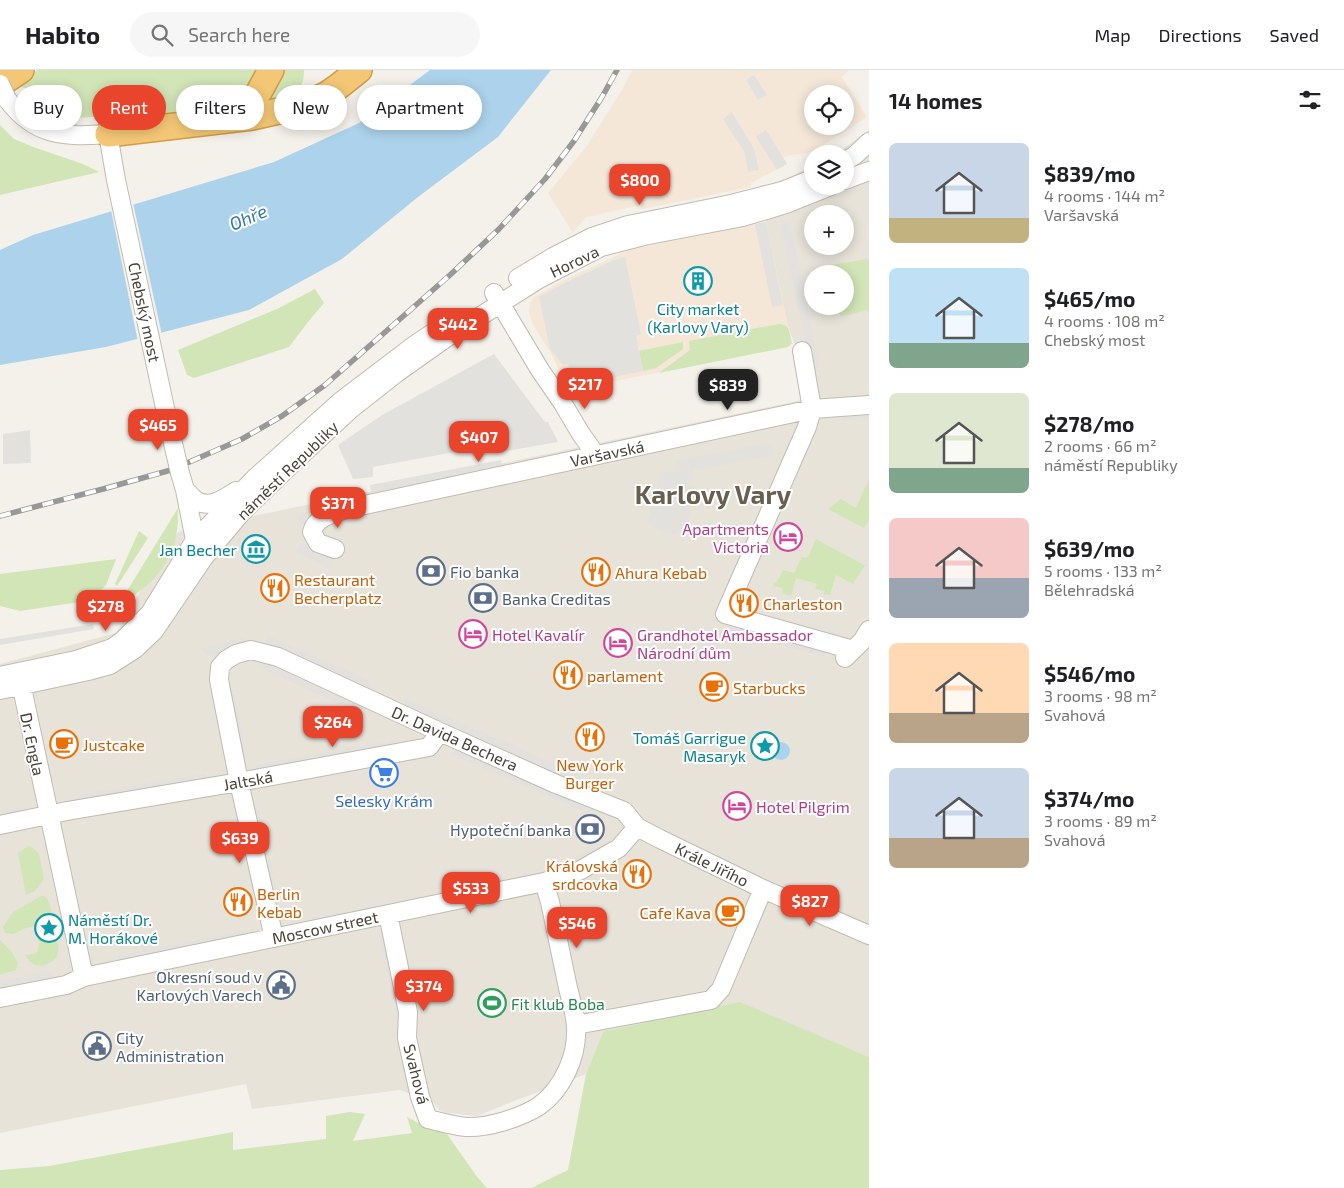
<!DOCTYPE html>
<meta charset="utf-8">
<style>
:root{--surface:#fff;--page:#f6f6f6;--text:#202124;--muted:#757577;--line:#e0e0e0;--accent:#e9452c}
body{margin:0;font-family:"Exo 2",sans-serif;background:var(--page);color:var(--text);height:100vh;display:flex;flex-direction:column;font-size:19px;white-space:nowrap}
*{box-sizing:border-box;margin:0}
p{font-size:16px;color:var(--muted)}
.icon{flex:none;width:28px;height:28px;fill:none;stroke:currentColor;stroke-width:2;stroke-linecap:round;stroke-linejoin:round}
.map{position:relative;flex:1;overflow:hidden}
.details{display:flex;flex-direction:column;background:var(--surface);width:475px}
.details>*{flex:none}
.top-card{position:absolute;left:15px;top:15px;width:475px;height:45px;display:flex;gap:10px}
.tools{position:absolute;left:804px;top:15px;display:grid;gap:10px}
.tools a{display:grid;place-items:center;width:50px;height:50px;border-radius:50%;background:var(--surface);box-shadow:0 2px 12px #0003;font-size:25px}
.price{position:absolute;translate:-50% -42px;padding:0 11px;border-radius:10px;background:var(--accent);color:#fff;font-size:16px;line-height:32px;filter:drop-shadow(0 1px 2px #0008)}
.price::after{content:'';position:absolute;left:50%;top:30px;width:15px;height:11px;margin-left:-8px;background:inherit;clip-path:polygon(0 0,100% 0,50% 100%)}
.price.selected{background:#222;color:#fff}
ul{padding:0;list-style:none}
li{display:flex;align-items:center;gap:15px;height:125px;padding:0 20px}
li span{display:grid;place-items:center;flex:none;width:140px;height:100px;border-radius:8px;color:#555}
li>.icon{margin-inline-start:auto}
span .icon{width:60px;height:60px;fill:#fffc;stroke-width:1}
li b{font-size:21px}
h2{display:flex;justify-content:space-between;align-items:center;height:60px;padding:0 20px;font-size:21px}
.tag{padding:0 18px;border-radius:22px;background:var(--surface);box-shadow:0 2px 12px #0003;font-size:18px;line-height:45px}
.tag.selected{background:var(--accent);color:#fff}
header{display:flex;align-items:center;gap:30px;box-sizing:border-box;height:70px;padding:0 25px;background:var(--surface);border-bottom:1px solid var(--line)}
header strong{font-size:24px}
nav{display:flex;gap:28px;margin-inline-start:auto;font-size:18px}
.search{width:350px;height:45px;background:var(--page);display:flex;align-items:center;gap:12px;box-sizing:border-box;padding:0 18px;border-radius:28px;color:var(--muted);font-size:19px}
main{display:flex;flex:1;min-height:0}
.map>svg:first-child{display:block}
.residential{fill:#e7e3d9;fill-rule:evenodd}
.commercial{fill:#f4e7d8;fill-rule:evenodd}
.green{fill:#d1e5b7}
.parking{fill:#e3e1de}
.water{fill:#acd3eb}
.pier{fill:#f4f1ea}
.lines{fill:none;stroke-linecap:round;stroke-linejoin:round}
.minor-casing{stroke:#c2bbb1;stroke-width:20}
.highway-casing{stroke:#d29c46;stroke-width:28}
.minor{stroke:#fff;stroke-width:18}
.highway{stroke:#f3c776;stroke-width:25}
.rail-casing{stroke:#989898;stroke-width:5.5}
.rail{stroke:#fff;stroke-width:4;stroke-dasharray:11;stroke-linecap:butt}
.minor-bridge-casing{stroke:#c2bbb1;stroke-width:20;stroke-linecap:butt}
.minor-bridge{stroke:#fff;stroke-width:18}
.labels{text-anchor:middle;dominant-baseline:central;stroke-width:4;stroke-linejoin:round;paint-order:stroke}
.street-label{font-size:16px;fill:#484139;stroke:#fff}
.culture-label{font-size:16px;fill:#0d838f;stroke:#fff;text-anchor:end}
.hotel-label{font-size:16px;fill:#b23c85;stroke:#fff;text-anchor:start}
.service-label{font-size:16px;fill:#4e5e75;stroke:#fff;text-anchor:start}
.food-label{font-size:16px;fill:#c56008;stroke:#fff;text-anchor:start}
.shop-label{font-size:16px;fill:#366cbe;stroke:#fff}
.leisure-label{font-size:16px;fill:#27864d;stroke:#fff;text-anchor:start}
.water-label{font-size:18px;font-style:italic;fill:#3779a4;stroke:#fff}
.town-label{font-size:26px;font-weight:bold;fill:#695f51;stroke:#fff}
</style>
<header>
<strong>Habito</strong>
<div class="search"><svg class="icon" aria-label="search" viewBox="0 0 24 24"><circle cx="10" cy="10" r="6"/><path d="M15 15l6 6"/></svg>Search here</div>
<nav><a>Map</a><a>Directions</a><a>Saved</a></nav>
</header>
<main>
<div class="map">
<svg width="869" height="1118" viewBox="0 0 869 1118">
<rect width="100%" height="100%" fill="#f4f1ea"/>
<path class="residential" d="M869,60V987L790,954L603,962L586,1004L509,1033L477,1046L446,1043L439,1040L434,1033L400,1020L252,1039L246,1014L0,1063V594L116,563L140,522L178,462L802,330L798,282L788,257L783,235L759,118L785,109L812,96V116H845V84H836ZM812,144H845V176H812ZM812,204H845V236H812Z"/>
<path class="commercial" d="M632,0H849L842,7L867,47L812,82L783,87L787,94L751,113V117L642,139L641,135L586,147L573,163L548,123L588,74L622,20ZM812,24H845V56H812Z
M766,152L792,273L788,277L575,319L571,320L567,318L552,285L532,253L529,241L530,233L534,227L558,213L629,180Z"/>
<path class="green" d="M38,0H265L254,19L219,38L146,48L144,44L139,43L79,48L20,16L19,11Z
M278,0H304C304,28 288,26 265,32Z
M24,24L79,55C64,54 49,54 36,45C30,40 25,32 19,27Z
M0,55L14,69L36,78L83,94L99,102L0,125Z
M869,189V242H868L867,240L848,245L840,246L838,236H845V204H832L830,195Z
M315,219L324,233L308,252L289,277L194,308L187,305L178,280L279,238Z
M779,254C791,255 789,263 792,273L788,277L659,303L690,280L689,271Z
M683,272V279L656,298L643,301L639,281Z
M869,409V450L864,458L828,439L841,429L856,438Z
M178,438C180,483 159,514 119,534Z
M139,461L148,468L117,516L115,514Z
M816,469L849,487L865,495L853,514L836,505L830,525L824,524L825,521L815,519L817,514L796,508L791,526L782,523L783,518L773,516L779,508L783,500L794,503L802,487L805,488L807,487H808Z
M116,489L106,515L96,525L86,531L20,541L0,536V504Z
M28,776L32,777L39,784L44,809L35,821L26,825L18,783Z
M44,826C51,830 51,842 53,850L51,852L26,858L13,864L5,863L3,857L12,843L39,827Z
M47,864C58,866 60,876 57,887C46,898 34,900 25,885L34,884L38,881L39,872L37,867Z
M0,870L11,881L18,893L16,900L0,905Z
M740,932L869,987V1118H531L568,1100L586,1004L603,962Z
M350,1042L365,1044L353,1071L412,1063L407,1047L422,1055L444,1060L478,1108L487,1118H0V1100L49,1096L233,1062V1080L326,1069V1046Z"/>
<path class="parking" d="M754,5L767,25L758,30L746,10Z
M732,42L754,79L759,100L748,102L744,81L723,49Z
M766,60L787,94L777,100L756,67Z
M790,151L819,296L811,297L780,152Z
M766,152L783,235L772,237L755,154Z
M625,187L641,264L636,266L643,301L581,314H575L572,311L568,294L563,295L550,279L539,227L564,213L614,190Z
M494,284L545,352H548L558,372L506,381L499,374L373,397V407L353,409L338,375L382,345Z
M869,341V347L842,350L841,344Z
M30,360L31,393L3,394V364Z
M770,373L772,386L694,400L688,416L697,418L685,461L679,460L677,465L647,454L662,401L675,403L677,402L676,391Z
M501,390L503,399L372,426L370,415Z
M333,431L337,440L300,455L296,446Z
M301,473L334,488L330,498L296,483Z
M727,552L824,577L826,587L729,561Z
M93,554L94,559L0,575V569Z
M268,566L369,610L374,624L265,575Z
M243,568L250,574L246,578L208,586L199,579Z
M267,591L367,636L358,642L259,598L258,596Z
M224,617L233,619L234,626L232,630L236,633L243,666L240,670L245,673L246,680L244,684L237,680Z
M404,628L599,713L604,726L406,639Z
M397,670L406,677L264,702L258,696L260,694Z
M461,677L598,737L587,743L454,685L452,682Z
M204,704L214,711L85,734L78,728L79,725Z
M249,735L260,741L257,746L261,748L264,762L261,766L265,769L268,782L266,787L270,789L273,803L270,807L274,809L277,823L274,827L278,830L280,837L274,839Z
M24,737L31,745L0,752V743Z
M603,773L608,775L554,804L311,854L314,848L537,803L552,799Z
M243,861L246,865L116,892L118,886Z
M380,862L389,866L404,939L395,933L379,866Z
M50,901L56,909L0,921V911Z"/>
<path class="water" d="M430,0H551L498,67L418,127L342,189L249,240L106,277L0,295V180L33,165L274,92L359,53Z
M772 681a9 9 0 1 1 18 0a9 9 0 1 1-18 0Z"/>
<path class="pier" d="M133,133L162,265L138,272L111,140Z"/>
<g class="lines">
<defs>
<path id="minor" d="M7,29C35,67 65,67 108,64L116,110L168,352
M845,91L854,86L869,72
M845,110L869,101
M518,208L553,187L592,167L628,155L731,134L782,121L812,109
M494,223L540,300L562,332L581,364L596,385
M802,281L812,339L807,357L725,544L853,580
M180,403L185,420L195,470L200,477
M185,420C189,423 193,429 197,431C211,439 225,428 236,421
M335,479L318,473L312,462C316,447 332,444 346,439L812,339L869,335
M845,588L863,570L869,560
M19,604L84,907
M0,606L76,590L112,578L122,571L150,543L195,470L255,408L341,331L416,274L452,250
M0,620L88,601L110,595L135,579L154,561L205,486L242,442L298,388L351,339L398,302L446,268L539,209L601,177L644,166L743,147L786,134L831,116
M0,755L67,741L239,712L429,677L440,662
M388,844L408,942L407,968L420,1027L428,1049C440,1052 454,1056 466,1057C488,1058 520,1048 539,1036C563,1019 578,985 576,956C575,943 571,930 568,918C562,889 556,861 550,832L544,812
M274,868L239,712L219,610L220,597L226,590L236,584L251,580L278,587L440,662L556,714L624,741L637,757L660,769L763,819L869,865
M0,928L66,915L84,907L544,812L579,801L619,778L637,757
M576,955L711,930L721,919L763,819"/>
<path id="highway" d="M0,14L21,0
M225,47L249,34L259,22L271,0
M108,64L252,47L283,40L307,33L326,25L339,16L359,0"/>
</defs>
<use href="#minor" class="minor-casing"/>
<use href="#highway" class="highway-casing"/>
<use href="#minor" class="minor"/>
<use href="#highway" class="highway"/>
<defs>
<path id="rail" d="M0,446L103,419L171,400L242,369L282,346L325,315L450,205L499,159L545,109L574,71L602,27L617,0"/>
</defs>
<use href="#rail" class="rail-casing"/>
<use href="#rail" class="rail"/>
<defs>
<path id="minor-bridge" d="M0,14L7,29
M168,352L180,403"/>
</defs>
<use href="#minor-bridge" class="minor-bridge-casing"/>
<use href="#minor-bridge" class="minor-bridge"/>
</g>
<defs>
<symbol id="building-ring" viewBox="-11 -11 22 22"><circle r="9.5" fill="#fff" stroke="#0f9aa8" stroke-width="1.5"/><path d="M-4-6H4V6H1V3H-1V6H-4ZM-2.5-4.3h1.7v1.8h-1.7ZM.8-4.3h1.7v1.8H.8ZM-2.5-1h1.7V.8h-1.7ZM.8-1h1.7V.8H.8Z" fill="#0f9aa8"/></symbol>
<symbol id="hotel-ring" viewBox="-11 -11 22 22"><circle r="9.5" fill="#fff" stroke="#d1479c" stroke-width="1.5"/><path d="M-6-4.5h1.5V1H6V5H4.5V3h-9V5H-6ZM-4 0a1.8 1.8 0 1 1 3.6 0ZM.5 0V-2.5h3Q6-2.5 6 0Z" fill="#d1479c"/></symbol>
<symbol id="museum-ring" viewBox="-11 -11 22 22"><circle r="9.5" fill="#fff" stroke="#0f9aa8" stroke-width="1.5"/><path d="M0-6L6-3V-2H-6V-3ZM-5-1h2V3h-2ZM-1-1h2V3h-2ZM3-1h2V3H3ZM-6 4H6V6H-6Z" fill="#0f9aa8"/></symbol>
<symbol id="bank-ring" viewBox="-11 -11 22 22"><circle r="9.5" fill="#fff" stroke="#5c6f8a" stroke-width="1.5"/><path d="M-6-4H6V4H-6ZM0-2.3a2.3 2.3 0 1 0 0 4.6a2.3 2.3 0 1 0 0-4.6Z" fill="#5c6f8a"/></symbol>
<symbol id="restaurant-ring" viewBox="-11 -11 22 22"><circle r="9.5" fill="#fff" stroke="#e8710a" stroke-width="1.5"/><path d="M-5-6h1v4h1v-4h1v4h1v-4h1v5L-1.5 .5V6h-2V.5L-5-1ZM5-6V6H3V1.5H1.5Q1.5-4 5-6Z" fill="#e8710a"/></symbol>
<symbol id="cafe-ring" viewBox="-11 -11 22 22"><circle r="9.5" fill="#fff" stroke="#e8710a" stroke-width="1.5"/><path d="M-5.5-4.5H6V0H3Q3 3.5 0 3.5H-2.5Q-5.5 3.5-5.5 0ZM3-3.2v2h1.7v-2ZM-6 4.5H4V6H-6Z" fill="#e8710a"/></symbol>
<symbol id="sight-ring" viewBox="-11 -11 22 22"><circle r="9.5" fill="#fff" stroke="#0f9aa8" stroke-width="1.5"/><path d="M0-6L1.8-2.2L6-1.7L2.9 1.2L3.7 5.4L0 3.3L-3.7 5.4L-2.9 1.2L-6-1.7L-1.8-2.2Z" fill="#0f9aa8"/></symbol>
<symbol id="supermarket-ring" viewBox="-11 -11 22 22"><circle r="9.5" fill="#fff" stroke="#3f7fe0" stroke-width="1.5"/><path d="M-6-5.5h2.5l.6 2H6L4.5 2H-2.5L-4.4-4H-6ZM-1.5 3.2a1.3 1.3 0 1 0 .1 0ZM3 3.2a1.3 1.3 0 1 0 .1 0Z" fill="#3f7fe0"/></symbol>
<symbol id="civic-ring" viewBox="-11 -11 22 22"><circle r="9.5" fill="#fff" stroke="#5c6f8a" stroke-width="1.5"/><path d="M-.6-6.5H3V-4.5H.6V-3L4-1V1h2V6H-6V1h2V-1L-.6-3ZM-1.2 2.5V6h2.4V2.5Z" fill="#5c6f8a"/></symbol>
<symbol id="stadium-ring" viewBox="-11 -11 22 22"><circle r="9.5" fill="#fff" stroke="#2e9e5b" stroke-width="1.5"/><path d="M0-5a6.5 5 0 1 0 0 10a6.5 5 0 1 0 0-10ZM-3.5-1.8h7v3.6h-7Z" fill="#2e9e5b"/></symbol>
</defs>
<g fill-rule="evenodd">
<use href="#building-ring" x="682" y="195" width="32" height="32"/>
<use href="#hotel-ring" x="772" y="451" width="32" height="32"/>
<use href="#museum-ring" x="240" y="463" width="32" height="32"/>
<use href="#bank-ring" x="415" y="485" width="32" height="32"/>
<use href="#restaurant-ring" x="580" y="486" width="32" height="32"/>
<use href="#restaurant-ring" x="259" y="502" width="32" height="32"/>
<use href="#bank-ring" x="467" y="512" width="32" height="32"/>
<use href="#restaurant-ring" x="728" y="517" width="32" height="32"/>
<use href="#hotel-ring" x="457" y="548" width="32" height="32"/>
<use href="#hotel-ring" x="602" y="557" width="32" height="32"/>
<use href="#restaurant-ring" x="552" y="589" width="32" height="32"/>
<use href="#cafe-ring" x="698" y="601" width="32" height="32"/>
<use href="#restaurant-ring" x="574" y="651" width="32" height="32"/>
<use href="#cafe-ring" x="48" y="658" width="32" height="32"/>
<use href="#sight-ring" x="749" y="660" width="32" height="32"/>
<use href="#supermarket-ring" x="368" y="687" width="32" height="32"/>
<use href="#hotel-ring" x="721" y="720" width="32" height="32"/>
<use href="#bank-ring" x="574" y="743" width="32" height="32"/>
<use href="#restaurant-ring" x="621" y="788" width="32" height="32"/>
<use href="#restaurant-ring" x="222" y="816" width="32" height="32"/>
<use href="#cafe-ring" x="714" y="826" width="32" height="32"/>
<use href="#sight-ring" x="33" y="842" width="32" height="32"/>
<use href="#civic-ring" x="265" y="899" width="32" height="32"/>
<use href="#stadium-ring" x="476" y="917" width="32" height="32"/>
<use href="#civic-ring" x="81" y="960" width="32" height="32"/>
</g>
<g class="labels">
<g class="street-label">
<text transform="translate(574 191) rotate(-26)">Horova</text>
<text transform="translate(145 242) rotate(78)">Chebský most</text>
<text transform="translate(607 383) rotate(-12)">Varšavská</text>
<text transform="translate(287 400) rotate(-44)">náměstí Republiky</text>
<text transform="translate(455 668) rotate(24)">Dr. Davida Bechera</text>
<text transform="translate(33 674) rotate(78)">Dr. Engla</text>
<text transform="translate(248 710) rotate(-10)">Jaltská</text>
<text transform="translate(712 794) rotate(26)">Krále Jiřího</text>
<text transform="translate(325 857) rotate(-12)">Moscow street</text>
<text transform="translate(417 1004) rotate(76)">Svahová</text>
</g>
<g class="culture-label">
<text x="698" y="238" text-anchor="middle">City market<tspan x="698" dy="18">(Karlovy Vary)</tspan></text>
<text x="237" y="479">Jan Becher</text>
<text x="746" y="667">Tomáš Garrigue<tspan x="746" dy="18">Masaryk</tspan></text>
<text x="68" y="849" text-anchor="start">Náměstí Dr.<tspan x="68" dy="18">M. Horákové</tspan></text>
</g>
<g class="hotel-label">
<text x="769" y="458" text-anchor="end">Apartments<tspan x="769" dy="18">Victoria</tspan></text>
<text x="492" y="564">Hotel Kavalír</text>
<text x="637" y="564">Grandhotel Ambassador<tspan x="637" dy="18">Národní dům</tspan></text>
<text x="756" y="736">Hotel Pilgrim</text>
</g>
<g class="service-label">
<text x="450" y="501">Fio banka</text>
<text x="502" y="528">Banka Creditas</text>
<text x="571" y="759" text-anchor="end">Hypoteční banka</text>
<text x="262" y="906" text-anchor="end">Okresní soud v<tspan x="262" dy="18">Karlových Varech</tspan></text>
<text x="116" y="967">City<tspan x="116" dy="18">Administration</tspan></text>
</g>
<g class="food-label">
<text x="615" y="502">Ahura Kebab</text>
<text x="294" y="509">Restaurant<tspan x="294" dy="18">Becherplatz</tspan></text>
<text x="763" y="533">Charleston</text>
<text x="587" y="605">parlament</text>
<text x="733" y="617">Starbucks</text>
<text x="83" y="674">Justcake</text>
<text x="590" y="694" text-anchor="middle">New York<tspan x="590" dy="18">Burger</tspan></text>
<text x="618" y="795" text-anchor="end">Královská<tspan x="618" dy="18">srdcovka</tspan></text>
<text x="257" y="823">Berlin<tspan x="257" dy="18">Kebab</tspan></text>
<text x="711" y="842" text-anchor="end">Cafe Kava</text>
</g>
<g class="shop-label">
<text x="384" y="730">Selesky Krám</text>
</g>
<g class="leisure-label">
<text x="511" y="933">Fit klub Boba</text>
</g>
<g class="water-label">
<text transform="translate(248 147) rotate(-23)">Ohře</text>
</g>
<g class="town-label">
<text x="713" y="423">Karlovy Vary</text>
</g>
</g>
</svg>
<div class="tools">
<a><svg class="icon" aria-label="locate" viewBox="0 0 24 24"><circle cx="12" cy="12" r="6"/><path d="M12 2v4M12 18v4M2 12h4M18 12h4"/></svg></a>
<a><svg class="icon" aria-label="layers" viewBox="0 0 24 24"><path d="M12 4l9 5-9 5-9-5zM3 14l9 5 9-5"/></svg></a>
<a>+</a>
<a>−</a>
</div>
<b class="price" style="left:640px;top:136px">$800</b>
<b class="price" style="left:458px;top:280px">$442</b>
<b class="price" style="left:585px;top:340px">$217</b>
<b class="price selected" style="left:728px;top:341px">$839</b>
<b class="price" style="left:158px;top:381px">$465</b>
<b class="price" style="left:479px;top:393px">$407</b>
<b class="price" style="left:338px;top:459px">$371</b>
<b class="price" style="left:106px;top:562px">$278</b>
<b class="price" style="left:333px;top:678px">$264</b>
<b class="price" style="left:240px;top:794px">$639</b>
<b class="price" style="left:471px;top:844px">$533</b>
<b class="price" style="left:810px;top:857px">$827</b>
<b class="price" style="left:577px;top:879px">$546</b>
<b class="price" style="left:424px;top:942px">$374</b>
<div class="top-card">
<a class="tag">Buy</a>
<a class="tag selected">Rent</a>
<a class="tag">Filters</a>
<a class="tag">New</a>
<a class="tag">Apartment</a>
</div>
</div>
<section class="details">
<h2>14 homes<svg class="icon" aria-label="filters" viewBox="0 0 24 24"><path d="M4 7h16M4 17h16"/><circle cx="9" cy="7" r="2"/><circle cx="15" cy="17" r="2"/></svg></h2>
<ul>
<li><span style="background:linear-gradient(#c9d6e8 75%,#c2b280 0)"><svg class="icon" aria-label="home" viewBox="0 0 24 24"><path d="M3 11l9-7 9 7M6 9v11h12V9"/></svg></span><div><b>$839/mo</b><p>4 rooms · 144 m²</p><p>Varšavská</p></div></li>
<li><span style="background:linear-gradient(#bfe0f5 75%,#7fa58c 0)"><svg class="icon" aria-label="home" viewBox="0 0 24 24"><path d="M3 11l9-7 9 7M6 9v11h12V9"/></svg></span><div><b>$465/mo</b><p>4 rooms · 108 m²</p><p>Chebský most</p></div></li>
<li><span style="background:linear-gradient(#dfe7d0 75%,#7fa58c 0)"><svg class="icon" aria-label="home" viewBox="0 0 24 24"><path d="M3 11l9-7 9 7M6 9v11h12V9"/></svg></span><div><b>$278/mo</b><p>2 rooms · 66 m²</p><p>náměstí Republiky</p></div></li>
<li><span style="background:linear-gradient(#f6c9c9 60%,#9aa5b1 0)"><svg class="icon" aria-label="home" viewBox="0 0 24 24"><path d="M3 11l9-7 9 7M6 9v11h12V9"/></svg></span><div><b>$639/mo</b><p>5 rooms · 133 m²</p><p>Bělehradská</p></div></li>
<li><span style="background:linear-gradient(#ffd9b3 70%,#b9a48a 0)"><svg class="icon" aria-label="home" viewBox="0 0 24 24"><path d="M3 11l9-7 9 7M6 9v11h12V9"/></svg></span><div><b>$546/mo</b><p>3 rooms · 98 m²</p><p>Svahová</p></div></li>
<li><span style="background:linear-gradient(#c9d6e8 70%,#b9a48a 0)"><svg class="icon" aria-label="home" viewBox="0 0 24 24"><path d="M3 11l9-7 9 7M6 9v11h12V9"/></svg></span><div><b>$374/mo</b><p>3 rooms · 89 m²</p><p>Svahová</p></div></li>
</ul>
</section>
</main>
